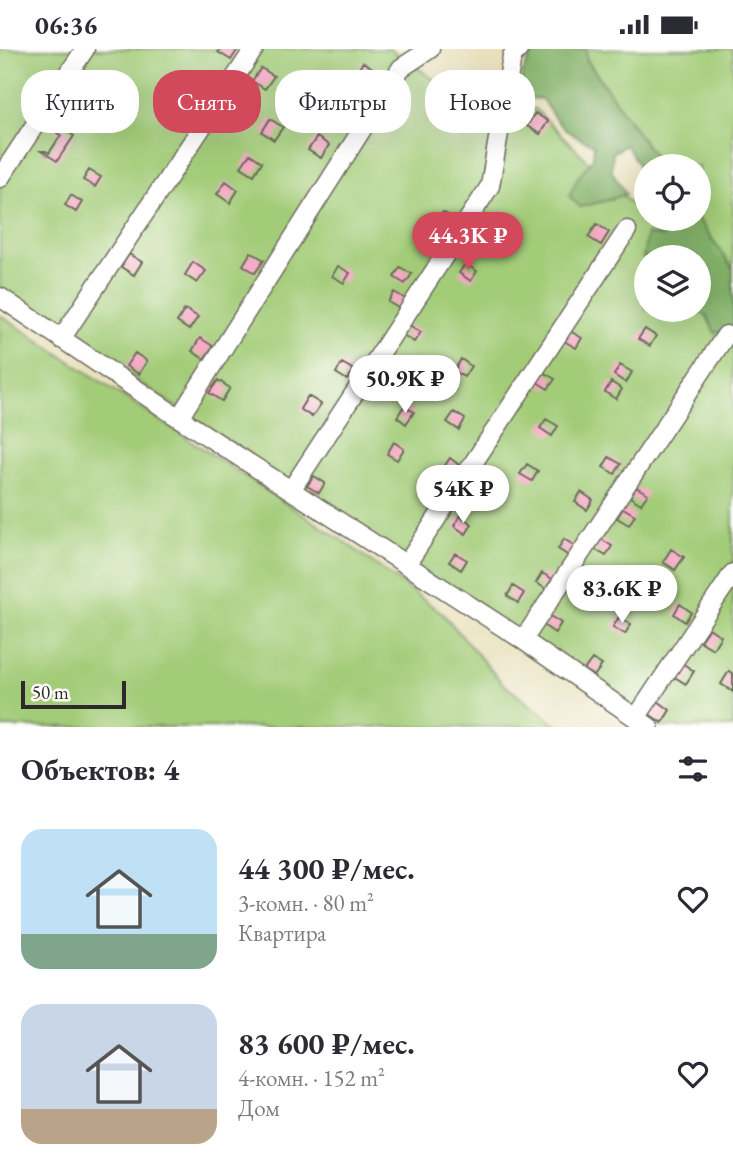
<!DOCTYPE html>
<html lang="ru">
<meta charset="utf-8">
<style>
:root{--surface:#fff;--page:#f7f7f7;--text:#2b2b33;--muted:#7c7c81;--accent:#d1495b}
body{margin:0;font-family:"EB Garamond",serif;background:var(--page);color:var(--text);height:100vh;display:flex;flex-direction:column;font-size:26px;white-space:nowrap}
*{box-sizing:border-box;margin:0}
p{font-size:23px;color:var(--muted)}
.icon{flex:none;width:38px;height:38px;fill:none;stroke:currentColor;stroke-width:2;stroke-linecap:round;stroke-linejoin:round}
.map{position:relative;height:678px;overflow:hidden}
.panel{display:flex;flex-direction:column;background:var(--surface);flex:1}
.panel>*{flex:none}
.guide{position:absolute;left:21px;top:21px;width:691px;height:63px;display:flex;gap:14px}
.buttons{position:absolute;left:634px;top:105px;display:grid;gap:14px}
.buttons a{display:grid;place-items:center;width:77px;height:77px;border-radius:50%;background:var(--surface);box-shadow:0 7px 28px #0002;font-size:35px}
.scale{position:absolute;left:21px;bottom:18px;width:105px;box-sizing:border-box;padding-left:7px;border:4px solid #2b2b2b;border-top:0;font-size:19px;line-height:24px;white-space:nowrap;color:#2b2b2b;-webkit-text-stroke:5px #fdfcf7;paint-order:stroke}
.price{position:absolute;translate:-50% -60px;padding:0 16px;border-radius:24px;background:#fff;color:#222;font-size:23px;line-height:46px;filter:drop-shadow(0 2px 4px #0008)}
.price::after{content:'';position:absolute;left:50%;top:42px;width:21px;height:16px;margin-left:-10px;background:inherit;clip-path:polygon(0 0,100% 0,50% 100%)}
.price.active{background:var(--accent);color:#fff}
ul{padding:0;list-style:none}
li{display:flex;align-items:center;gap:21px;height:175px;padding:0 21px}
li span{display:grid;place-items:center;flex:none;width:196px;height:140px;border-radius:21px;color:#555}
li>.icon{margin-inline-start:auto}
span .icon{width:84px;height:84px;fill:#fffc;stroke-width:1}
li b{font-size:30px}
h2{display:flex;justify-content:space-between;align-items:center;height:84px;padding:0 21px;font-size:30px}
.tag{padding:0 24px;border-radius:28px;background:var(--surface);box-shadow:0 7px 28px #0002;font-size:24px;line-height:63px}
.tag.active{background:var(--accent);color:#fff}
.status{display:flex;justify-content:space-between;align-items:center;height:49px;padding:0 35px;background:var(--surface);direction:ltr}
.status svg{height:19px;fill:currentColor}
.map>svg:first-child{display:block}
.green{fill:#a3cc78;stroke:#677c52;stroke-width:2}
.forest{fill:#82b068;stroke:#566e4a;stroke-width:2}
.building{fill:#f6a4c2}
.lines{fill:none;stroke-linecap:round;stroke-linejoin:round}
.minor-casing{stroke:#6e6b5e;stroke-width:21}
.minor{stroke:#fff;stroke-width:18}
</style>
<div class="status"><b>06:36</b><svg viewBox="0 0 49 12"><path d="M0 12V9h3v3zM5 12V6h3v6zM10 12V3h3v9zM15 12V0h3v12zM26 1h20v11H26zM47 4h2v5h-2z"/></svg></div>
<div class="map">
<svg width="733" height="678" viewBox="0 0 733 678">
<rect width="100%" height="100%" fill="#fdfcf7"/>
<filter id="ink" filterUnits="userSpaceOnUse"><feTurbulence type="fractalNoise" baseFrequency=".0143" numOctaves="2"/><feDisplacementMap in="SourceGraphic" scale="14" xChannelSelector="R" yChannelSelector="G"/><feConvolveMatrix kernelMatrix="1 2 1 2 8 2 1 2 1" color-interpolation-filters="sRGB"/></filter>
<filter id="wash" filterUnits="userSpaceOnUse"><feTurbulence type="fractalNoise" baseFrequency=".00686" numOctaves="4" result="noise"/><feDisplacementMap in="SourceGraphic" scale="28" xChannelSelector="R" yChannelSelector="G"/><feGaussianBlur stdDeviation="1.57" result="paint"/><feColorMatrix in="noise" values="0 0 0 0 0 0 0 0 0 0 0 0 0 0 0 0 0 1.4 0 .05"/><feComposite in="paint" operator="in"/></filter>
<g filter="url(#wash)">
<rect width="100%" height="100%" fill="#e9e1be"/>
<path class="green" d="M0,0H390L451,42L535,60L685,208H646V261H698L733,255V678H654L0,240Z
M586,0H733V220L698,170V117H661L587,11Z
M0,266L346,494L443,565L503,635L559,678H0Z"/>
<path class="forest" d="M535,0H586L587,12L661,117H646V129L626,96L613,103L611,121L626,145L609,151L580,158L569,147L577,130L593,109L594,96C564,83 559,78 542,50L524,49C518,28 524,17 535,0Z
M670,170H698L733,220V283L728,281L715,284L706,266L696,261H698V208H646V212L643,210L647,185L662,188L675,177Z"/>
<g id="blocks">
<path class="building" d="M220,0H238L231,11L218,3Z
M363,13L376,21L367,34L355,26Z
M261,19L274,27L265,40L252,32Z
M309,31L322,40L313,53L301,44Z
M462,64L474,72L466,85L453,77Z
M535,64L548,72L540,85L527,77Z
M270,70L283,78L274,91L262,83Z
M58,76L74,87L57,112L41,102H46L49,104L61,86L57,84L56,79Z
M317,88L329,96L321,109L308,101Z
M250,105L262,113L254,126L241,118Z
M89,121L101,128L95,138L83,131Z
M226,132L238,141L230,154L217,145Z
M71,146L82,153L76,163L65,156Z
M443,163L456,171L447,184L435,175Z
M597,175L609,183L601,196L588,188Z
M251,203L264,211L255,224L243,216Z
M129,205L142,213L134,226L121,218Z
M193,213L206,222L197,234L185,226Z
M465,215L477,222L471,232L459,224Z
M338,217L350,224L344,234L332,227Z
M400,218L412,225L405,235L394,228Z
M394,243L406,250L400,260L388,253Z
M185,260L198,268L189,281L177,273Z
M409,276L421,283L414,293L403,286Z
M645,280L656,287L650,297L638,290Z
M570,282L582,289L576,299L564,292Z
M200,289L213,297L204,310L192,302Z
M135,304L147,312L139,325L126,317Z
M461,310L471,317L464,328L454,322Z
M342,314L354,321L347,331L336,324Z
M620,316L632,323L626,334L614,326Z
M543,323L555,330L548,340L537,333Z
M218,331L230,339L222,352L209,344Z
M611,333L622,340L616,350L605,343Z
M308,347L321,355L312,368L300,360Z
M404,357L414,363L406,375L397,368Z
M454,363L465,370L459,381L447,373Z
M546,370L558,377L552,387L540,379Z
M394,393L404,400L397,411L387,405Z
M609,408L621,415L615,425L603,418Z
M450,409L459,416L452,427L442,421Z
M527,415L538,422L532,432L520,425Z
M314,427L325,434L319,444L307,437Z
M483,431L494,438L489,448L477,441Z
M636,438L648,445L641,455L630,448Z
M581,443L593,451L587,461L575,453Z
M623,459L635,466L629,476L617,469Z
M460,467L472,475L466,485L454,477Z
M564,490L575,497L569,507L558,500Z
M601,490L612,497L606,507L594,500Z
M671,500L684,508L675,521L663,513Z
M455,504L467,511L461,521L449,513Z
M542,524L554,531L548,541L536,534Z
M513,537L524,544L518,554L507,547Z
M680,555L691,563L685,573L674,565Z
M550,567L561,574L555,584L543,576Z
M619,568L631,575L625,585L613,578Z
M709,579L721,587L713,600L700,592Z
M592,610L602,616L594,627L584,621Z
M682,614L694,622L686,635L673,627Z
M729,622L733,625V643L721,635Z
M658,652L670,661L662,674L649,665Z"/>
</g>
</g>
<g filter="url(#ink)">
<use href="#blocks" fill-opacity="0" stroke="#6e6b5e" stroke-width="2"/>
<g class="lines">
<defs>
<path id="minor" d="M0,129L85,0
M0,248L179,369L523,591L649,678
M61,290L254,0
M179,369L401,19L430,0
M291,441L490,137L512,7L519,0
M406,516L627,181
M523,591L726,286
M636,669L733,524"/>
</defs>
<use href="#minor" class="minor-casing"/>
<use href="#minor" class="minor"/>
</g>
</g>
</svg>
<div class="buttons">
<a><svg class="icon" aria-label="locate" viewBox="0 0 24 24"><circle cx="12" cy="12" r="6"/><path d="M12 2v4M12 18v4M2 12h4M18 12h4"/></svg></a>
<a><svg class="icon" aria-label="layers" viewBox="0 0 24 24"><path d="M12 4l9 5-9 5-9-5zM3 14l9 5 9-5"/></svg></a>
</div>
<div class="scale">50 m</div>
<b class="price active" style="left:468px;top:223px">44.3K ₽</b>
<b class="price" style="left:405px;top:366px">50.9K ₽</b>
<b class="price" style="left:463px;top:476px">54K ₽</b>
<b class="price" style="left:622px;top:576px">83.6K ₽</b>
<div class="guide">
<a class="tag">Купить</a>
<a class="tag active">Снять</a>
<a class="tag">Фильтры</a>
<a class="tag">Новое</a>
</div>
</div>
<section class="panel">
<h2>Объектов: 4<svg class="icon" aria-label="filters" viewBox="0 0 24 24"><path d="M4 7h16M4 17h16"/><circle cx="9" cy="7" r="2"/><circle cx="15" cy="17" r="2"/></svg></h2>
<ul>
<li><span style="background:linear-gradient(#bfe0f5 75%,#7fa58c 0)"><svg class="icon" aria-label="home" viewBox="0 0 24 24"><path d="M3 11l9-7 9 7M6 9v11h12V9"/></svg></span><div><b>44 300 ₽/мес.</b><p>3-комн. · 80 m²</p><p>Квартира</p></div><svg class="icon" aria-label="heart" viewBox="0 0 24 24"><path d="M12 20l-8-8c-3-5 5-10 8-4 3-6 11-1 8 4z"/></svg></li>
<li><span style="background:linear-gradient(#c9d6e8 75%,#b9a48a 0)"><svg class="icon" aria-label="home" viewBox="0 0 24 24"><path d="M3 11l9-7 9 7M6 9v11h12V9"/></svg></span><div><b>83 600 ₽/мес.</b><p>4-комн. · 152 m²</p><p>Дом</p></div><svg class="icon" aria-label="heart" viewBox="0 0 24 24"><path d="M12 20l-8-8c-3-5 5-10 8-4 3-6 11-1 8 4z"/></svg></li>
</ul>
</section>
